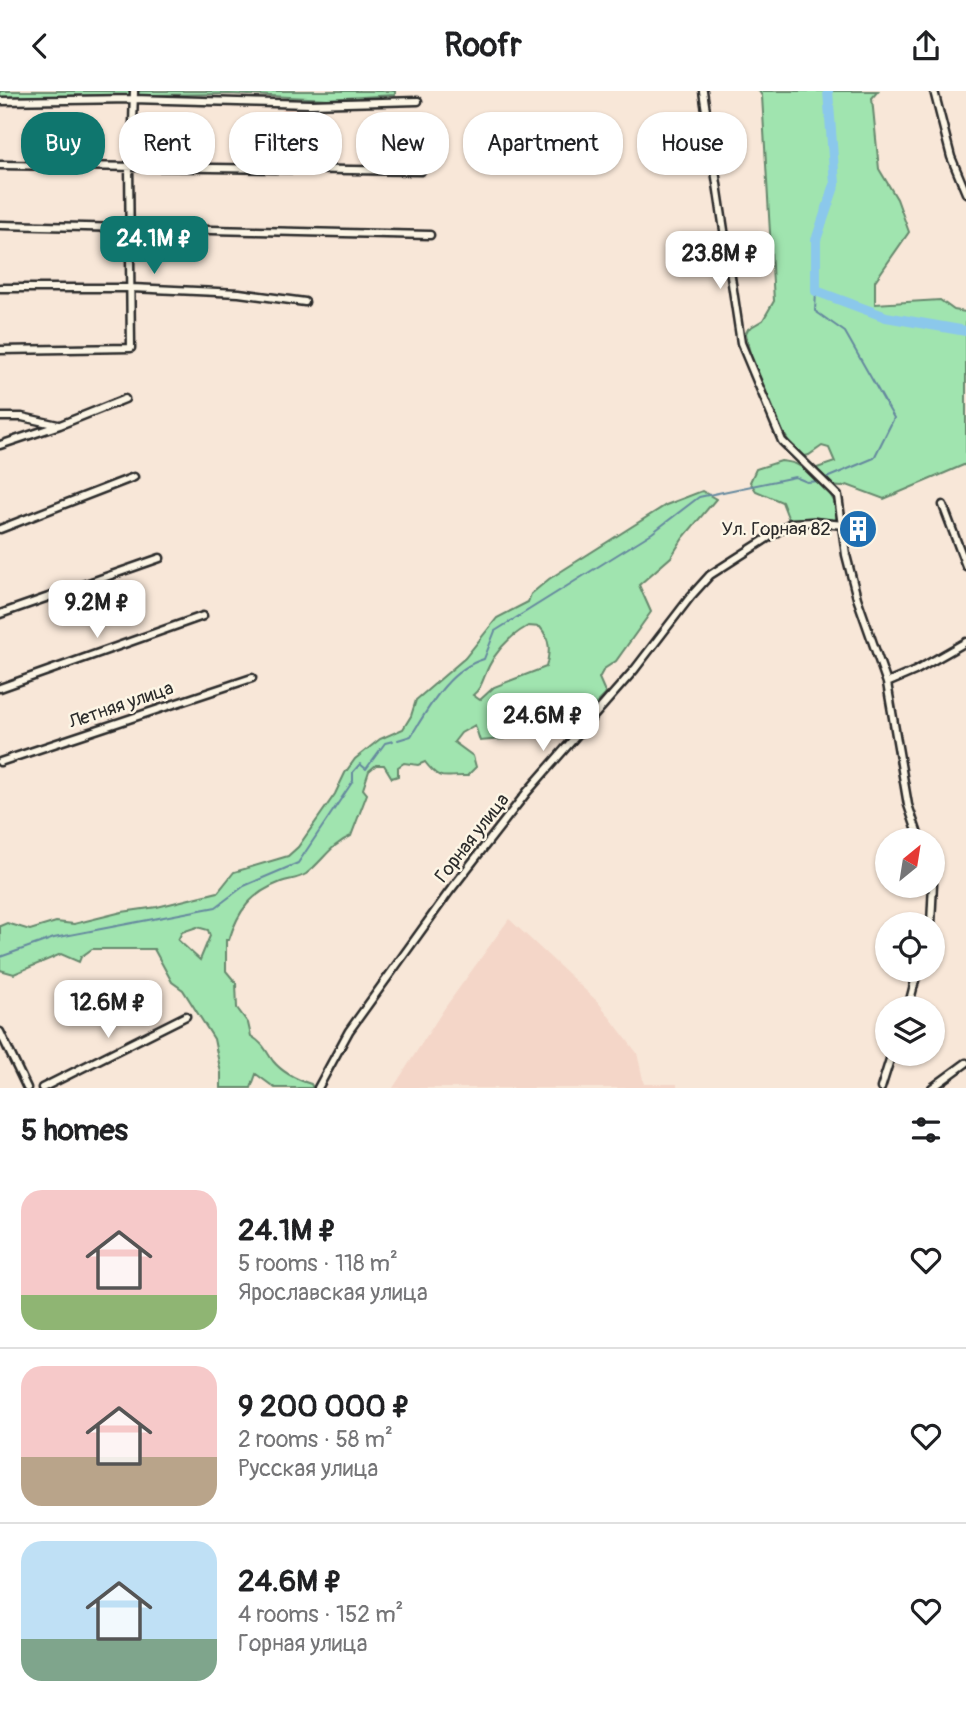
<!DOCTYPE html>
<meta charset="utf-8">
<style>
:root{--surface:#fff;--page:#f2f2f2;--text:#202124;--muted:#757577;--line:#e0e0e0;--accent:#0f766e}
body{margin:0;font-family:Pangolin,sans-serif;background:var(--page);color:var(--text);height:100vh;display:flex;flex-direction:column;font-size:26px;white-space:nowrap}
*{box-sizing:border-box;margin:0}
p{font-size:23px;color:var(--muted)}
.icon{flex:none;width:38px;height:38px;fill:none;stroke:currentColor;stroke-width:2;stroke-linecap:round;stroke-linejoin:round}
.map{position:relative;height:997px;overflow:hidden}
.sheet{display:flex;flex-direction:column;background:var(--surface);flex:1}
.sheet>*{flex:none}
.top-card{position:absolute;left:21px;top:21px;width:924px;height:63px;display:flex;gap:14px}
.needle{width:46px;rotate:30deg}
.tools{position:absolute;left:875px;top:737px;display:grid;gap:14px}
.tools a{display:grid;place-items:center;width:70px;height:70px;border-radius:50%;background:var(--surface);box-shadow:0 2px 5px #0004;font-size:35px}
.price{position:absolute;translate:-50% -60px;padding:0 16px;border-radius:14px;background:#fff;color:#222;font-size:23px;line-height:46px;filter:drop-shadow(0 2px 4px #0008)}
.price::after{content:'';position:absolute;left:50%;top:42px;width:21px;height:16px;margin-left:-10px;background:inherit;clip-path:polygon(0 0,100% 0,50% 100%)}
.price.active{background:var(--accent);color:#fff}
ul{padding:0;list-style:none}
li{display:flex;align-items:center;gap:21px;height:175px;padding:0 21px}
li+li{border-top:2px solid var(--line)}
li span{display:grid;place-items:center;flex:none;width:196px;height:140px;border-radius:21px;color:#555}
li>.icon{margin-inline-start:auto}
span .icon{width:84px;height:84px;fill:#fffc;stroke-width:1}
li b{font-size:30px}
h2{display:flex;justify-content:space-between;align-items:center;height:84px;padding:0 21px;font-size:30px}
.tag{padding:0 24px;border-radius:28px;background:var(--surface);box-shadow:0 2px 5px #0004;font-size:24px;line-height:63px}
.tag.active{background:var(--accent);color:#fff}
header{display:flex;justify-content:space-between;align-items:center;height:91px;padding:0 21px;background:var(--surface);font-size:32px;font-weight:700}
.map>svg:first-child{display:block}
.built{fill:#f4d6c8}
.green{fill:#a0e4af;stroke:#66886d;stroke-width:2;fill-rule:evenodd}
.lines{fill:none;stroke-linecap:round;stroke-linejoin:round}
.stream{stroke:#65899e;stroke-width:2}
.river{stroke:#8bc8eb;stroke-width:10}
.minor-casing{stroke:#2b2b2b;stroke-width:11}
.minor{stroke:#fcf5e5;stroke-width:6}
.labels{text-anchor:middle;dominant-baseline:central;stroke-width:5;stroke-linejoin:round;paint-order:stroke}
.poi-label{font-size:19px;fill:#2b2b2b;stroke:#fcf5e5;text-anchor:end}
.street-label{font-size:19px;fill:#2b2b2b;stroke:#fcf5e5}
</style>
<header><svg class="icon" aria-label="back" viewBox="0 0 24 24"><path d="M15 5l-7 7 7 7"/></svg>Roofr<svg class="icon" aria-label="share" viewBox="0 0 24 24"><path d="M12 15V3M7 8l5-5 5 5M5 13v7h14v-7"/></svg></header>
<div class="map">
<svg width="966" height="997" viewBox="0 0 966 997">
<rect width="100%" height="100%" fill="#f8e7d8"/>
<filter id="ink" filterUnits="userSpaceOnUse"><feTurbulence type="fractalNoise" baseFrequency=".0143" numOctaves="2"/><feDisplacementMap in="SourceGraphic" scale="14" xChannelSelector="R" yChannelSelector="G"/><feConvolveMatrix kernelMatrix="1 2 1 2 8 2 1 2 1" color-interpolation-filters="sRGB"/></filter>
<g filter="url(#ink)">
<path class="built" d="M282,17H305L304,72L275,71L276,44H280Z
M509,828L598,911L637,962L644,993H677V997H393L444,918Z"/>
<path class="green" d="M0,0H395V4L328,8L229,3L0,6Z
M759,0H878L872,7L879,78L897,108L909,141L875,190V213L940,209L954,219L966,221V373L884,408L847,394L842,396L829,395L814,378L835,371L829,357L822,355L809,364L801,366C778,342 750,275 746,242L748,238L763,229L774,210L762,5Z
M781,370C787,371 792,371 798,374C814,382 845,412 835,430L813,426L789,429L782,411L756,400L750,391L756,378Z
M702,400L716,408L683,447L671,466L639,494L651,521L616,570L604,578L599,587L606,603L587,623L557,617L537,629L515,630L504,648L480,650L475,634L461,642L454,651L473,665L476,676L467,685C444,684 441,692 425,671L418,674L404,672L398,676V685L392,687L384,674H376L369,680L363,698L367,703L351,745C330,754 323,770 306,783C298,788 290,788 281,791C251,802 238,820 229,849H226V880L236,892L237,917L248,932L251,945C263,952 266,960 273,970C282,981 298,989 311,993L313,997H275L256,983L251,997H221V982L214,948L183,899L172,891L154,858H92L81,866L79,871L61,863L14,883L0,879V835L7,832L30,839L56,831L74,833L122,821L157,816L218,801L234,781L288,765L298,756L335,703L345,682L355,668L380,648L403,638L411,625L416,609L465,567L497,527L528,511L531,503L549,488L666,414ZM528,535L540,536C551,549 550,561 546,576L494,596L480,609L473,604C482,597 483,587 489,575C498,557 510,545 528,535ZM197,836L208,839L210,845L200,869L178,849L182,841Z"/>
<g class="lines">
<path class="stream" d="M816,200L815,220L845,241L894,327L874,367L824,388
M398,649L411,645C429,616 449,578 484,568L495,540L652,442L699,406L795,386L807,391L819,390
M0,866L54,847L216,816L244,795L298,772L353,690V681L360,673L366,678L385,652L393,650"/>
<path class="river" d="M828,0L835,93L816,149V200L886,226L966,240"/>
<defs>
<path id="minor" d="M703,0L741,252L782,350L838,405L846,464L857,507L887,592L908,714L920,749
M934,0L951,66L966,102
M0,10L133,8L310,13L418,10
M0,74L421,80
M0,134L430,144
M0,197H132L239,202L305,211
M0,259L131,257L129,74L132,65L134,0
M0,326H22L58,334
M0,354L60,334L125,308
M943,414L966,475
M0,438L134,386
M0,523L160,467
M887,592L915,580L966,551
M0,597L203,525
M0,671L252,587
M931,833L933,792
M908,917L918,878
M0,941L27,997
M42,997L186,925
M318,997L349,940L449,801L527,701L635,578L691,505L710,484L791,432L814,431L843,434
M881,997L892,962
M932,997L966,972"/>
</defs>
<use href="#minor" class="minor-casing"/>
<use href="#minor" class="minor"/>
</g>
</g>
<defs>
<symbol id="building-disc" viewBox="-11 -11 22 22"><circle r="9.5" fill="#1f6fb2" stroke="#fcf5e5"/><path d="M-4-6H4V6H1V3H-1V6H-4ZM-2.5-4.3h1.7v1.8h-1.7ZM.8-4.3h1.7v1.8H.8ZM-2.5-1h1.7V.8h-1.7ZM.8-1h1.7V.8H.8Z" fill="#fff"/></symbol>
</defs>
<g fill-rule="evenodd">
<use href="#building-disc" x="836" y="416" width="44" height="44"/>
</g>
<g class="labels">
<g class="poi-label">
<text x="831" y="438">Ул. Горная 82</text>
</g>
<g class="street-label">
<text transform="translate(121 614) rotate(-19)">Летняя улица</text>
<text transform="translate(472 747) rotate(-52)">Горная улица</text>
</g>
</g>
</svg>
<div class="tools">
<a><svg class="needle" viewBox="-14 -14 28 28"><path d="M0-13l5 13h-10z" fill="#e53935"/><path d="M0 13l5-13h-10z" fill="#757577"/></svg></a>
<a><svg class="icon" aria-label="locate" viewBox="0 0 24 24"><circle cx="12" cy="12" r="6"/><path d="M12 2v4M12 18v4M2 12h4M18 12h4"/></svg></a>
<a><svg class="icon" aria-label="layers" viewBox="0 0 24 24"><path d="M12 4l9 5-9 5-9-5zM3 14l9 5 9-5"/></svg></a>
</div>
<b class="price active" style="left:154px;top:185px">24.1M ₽</b>
<b class="price" style="left:720px;top:200px">23.8M ₽</b>
<b class="price" style="left:97px;top:549px">9.2M ₽</b>
<b class="price" style="left:543px;top:662px">24.6M ₽</b>
<b class="price" style="left:108px;top:949px">12.6M ₽</b>
<div class="top-card">
<a class="tag active">Buy</a>
<a class="tag">Rent</a>
<a class="tag">Filters</a>
<a class="tag">New</a>
<a class="tag">Apartment</a>
<a class="tag">House</a>
</div>
</div>
<section class="sheet">
<h2>5 homes<svg class="icon" aria-label="filters" viewBox="0 0 24 24"><path d="M4 7h16M4 17h16"/><circle cx="9" cy="7" r="2"/><circle cx="15" cy="17" r="2"/></svg></h2>
<ul>
<li><span style="background:linear-gradient(#f6c9c9 75%,#8fb573 0)"><svg class="icon" aria-label="home" viewBox="0 0 24 24"><path d="M3 11l9-7 9 7M6 9v11h12V9"/></svg></span><div><b>24.1M ₽</b><p>5 rooms · 118 m²</p><p>Ярославская улица</p></div><svg class="icon" aria-label="heart" viewBox="0 0 24 24"><path d="M12 20l-8-8c-3-5 5-10 8-4 3-6 11-1 8 4z"/></svg></li>
<li><span style="background:linear-gradient(#f6c9c9 65%,#b9a48a 0)"><svg class="icon" aria-label="home" viewBox="0 0 24 24"><path d="M3 11l9-7 9 7M6 9v11h12V9"/></svg></span><div><b>9 200 000 ₽</b><p>2 rooms · 58 m²</p><p>Русская улица</p></div><svg class="icon" aria-label="heart" viewBox="0 0 24 24"><path d="M12 20l-8-8c-3-5 5-10 8-4 3-6 11-1 8 4z"/></svg></li>
<li><span style="background:linear-gradient(#bfe0f5 70%,#7fa58c 0)"><svg class="icon" aria-label="home" viewBox="0 0 24 24"><path d="M3 11l9-7 9 7M6 9v11h12V9"/></svg></span><div><b>24.6M ₽</b><p>4 rooms · 152 m²</p><p>Горная улица</p></div><svg class="icon" aria-label="heart" viewBox="0 0 24 24"><path d="M12 20l-8-8c-3-5 5-10 8-4 3-6 11-1 8 4z"/></svg></li>
</ul>
</section>
